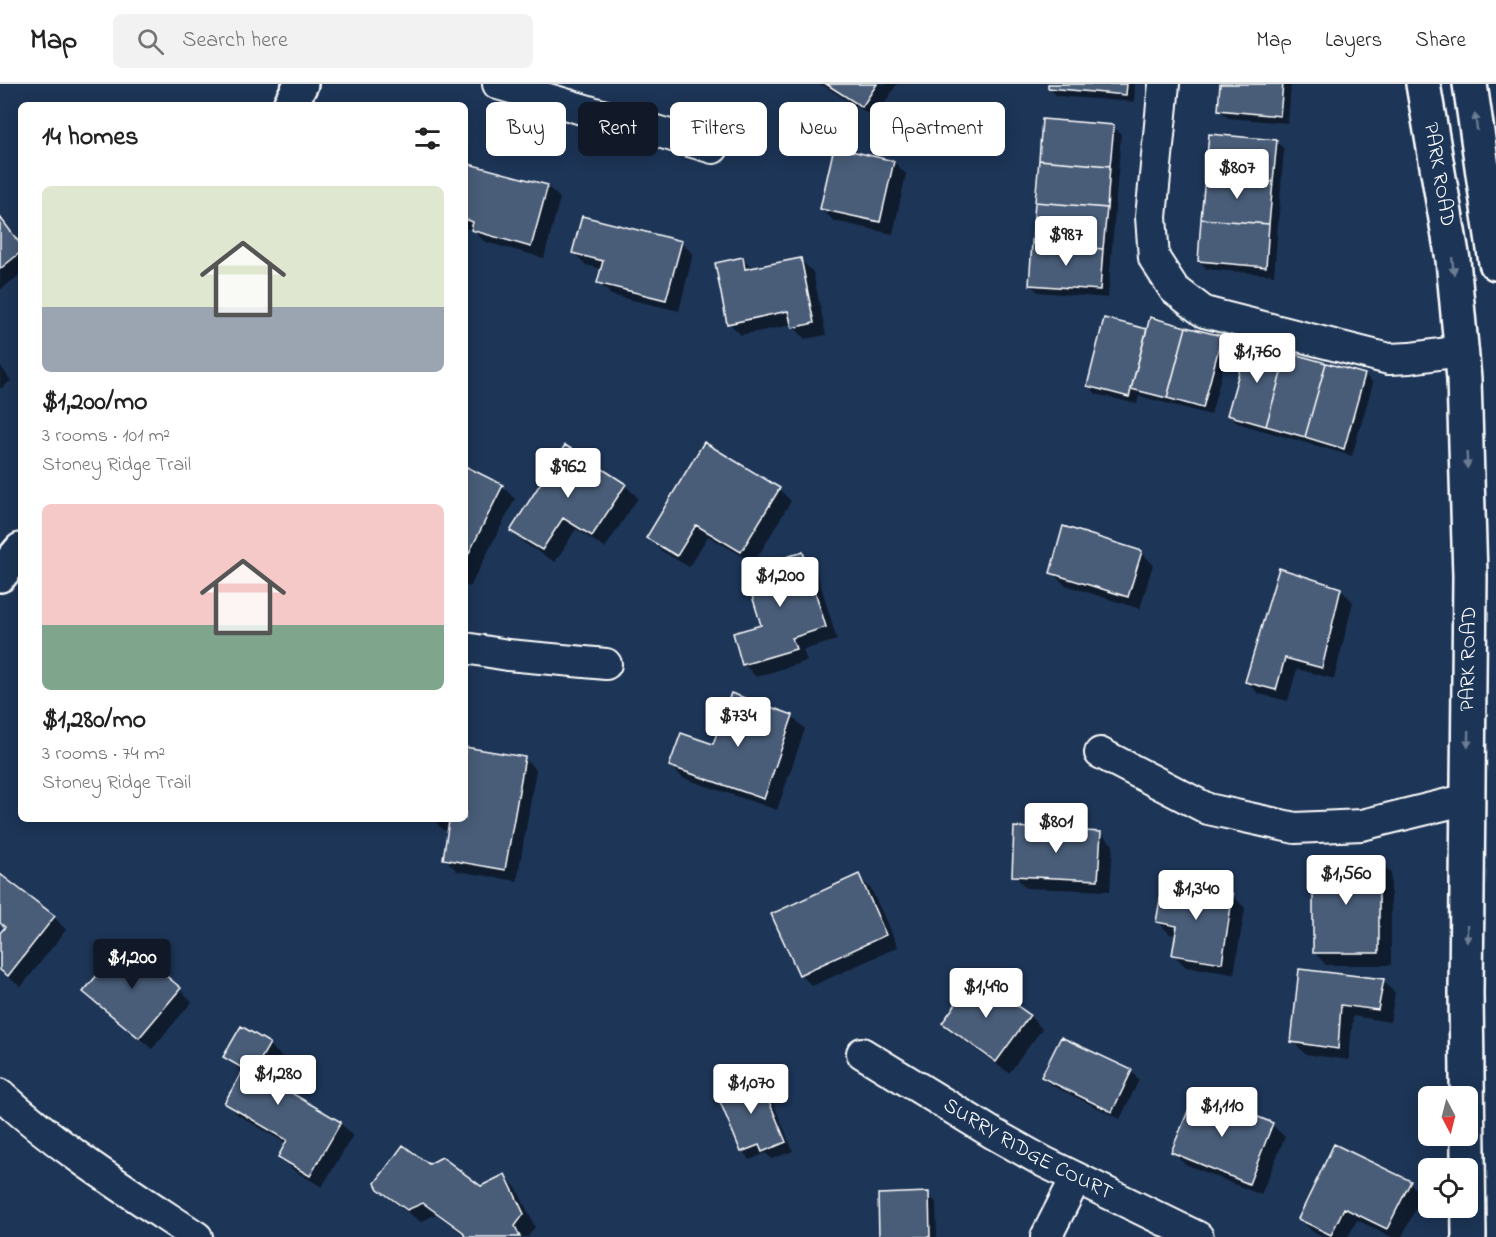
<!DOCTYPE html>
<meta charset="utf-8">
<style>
:root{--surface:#fff;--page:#f2f2f2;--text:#222;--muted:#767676;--line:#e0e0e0;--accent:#111827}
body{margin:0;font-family:"Indie Flower",sans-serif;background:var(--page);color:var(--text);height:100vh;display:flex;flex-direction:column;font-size:22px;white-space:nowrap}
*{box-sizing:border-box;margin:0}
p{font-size:20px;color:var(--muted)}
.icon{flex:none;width:33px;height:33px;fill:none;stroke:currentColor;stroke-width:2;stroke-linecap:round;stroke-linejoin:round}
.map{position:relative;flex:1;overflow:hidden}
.sheet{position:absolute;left:18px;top:18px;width:450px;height:720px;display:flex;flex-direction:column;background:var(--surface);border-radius:9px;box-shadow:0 3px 15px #0003}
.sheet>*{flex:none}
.hud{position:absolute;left:486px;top:18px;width:570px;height:54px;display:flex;gap:12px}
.needle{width:39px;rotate:173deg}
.buttons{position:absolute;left:1418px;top:1002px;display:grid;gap:12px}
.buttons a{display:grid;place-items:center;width:60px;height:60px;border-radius:9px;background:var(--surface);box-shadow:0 3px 15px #0003;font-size:30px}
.price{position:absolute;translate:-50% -51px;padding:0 14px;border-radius:6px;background:#fff;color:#222;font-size:20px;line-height:39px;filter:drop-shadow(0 2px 3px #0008)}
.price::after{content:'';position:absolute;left:50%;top:36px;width:18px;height:14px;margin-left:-9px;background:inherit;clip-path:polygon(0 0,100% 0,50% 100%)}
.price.selected{background:var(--accent);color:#fff}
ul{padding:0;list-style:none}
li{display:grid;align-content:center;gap:12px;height:318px;padding:0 24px}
li span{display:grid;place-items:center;height:186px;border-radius:9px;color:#555}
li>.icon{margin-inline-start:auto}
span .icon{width:108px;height:108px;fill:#fffc;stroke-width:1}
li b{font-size:26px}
h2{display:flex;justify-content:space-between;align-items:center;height:72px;padding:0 24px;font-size:26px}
.tag{padding:0 21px;border-radius:9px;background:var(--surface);box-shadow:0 3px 15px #0003;font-size:21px;line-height:54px}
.tag.selected{background:var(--accent);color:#fff}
header{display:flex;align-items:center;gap:36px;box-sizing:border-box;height:84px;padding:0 30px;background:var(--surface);border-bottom:2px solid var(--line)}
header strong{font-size:28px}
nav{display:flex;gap:33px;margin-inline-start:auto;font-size:21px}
.search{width:420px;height:54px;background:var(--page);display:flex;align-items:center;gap:15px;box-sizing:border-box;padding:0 21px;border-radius:9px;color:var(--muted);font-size:22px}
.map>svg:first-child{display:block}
.shadow{fill:#0007}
.building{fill:#4a5d79;stroke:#fff;stroke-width:1.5}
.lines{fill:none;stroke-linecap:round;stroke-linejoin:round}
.minor-casing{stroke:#fff;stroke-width:34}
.major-casing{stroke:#fff;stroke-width:38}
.minor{stroke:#1d3557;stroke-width:30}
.major{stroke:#1d3557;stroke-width:33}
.oneway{fill:#6c7c92}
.labels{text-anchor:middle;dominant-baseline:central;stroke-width:5;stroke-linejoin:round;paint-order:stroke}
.street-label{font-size:21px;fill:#fff;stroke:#1d3557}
</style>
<header>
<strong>Map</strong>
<div class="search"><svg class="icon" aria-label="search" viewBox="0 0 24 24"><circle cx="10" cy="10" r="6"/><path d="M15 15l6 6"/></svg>Search here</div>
<nav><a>Map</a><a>Layers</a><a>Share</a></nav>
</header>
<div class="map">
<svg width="1496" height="1153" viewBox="0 0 1496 1153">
<rect width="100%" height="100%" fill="#1d3557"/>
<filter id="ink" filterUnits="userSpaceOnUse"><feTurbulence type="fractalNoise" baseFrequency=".0167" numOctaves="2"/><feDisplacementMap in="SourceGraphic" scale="12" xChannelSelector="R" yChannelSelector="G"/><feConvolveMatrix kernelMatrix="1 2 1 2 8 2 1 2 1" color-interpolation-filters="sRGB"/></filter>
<g filter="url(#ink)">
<path class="shadow" d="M821,0H897L875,34Z
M1050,0H1135L1134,18L1057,12L1049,4Z
M1222,0H1291L1288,39L1228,34L1220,26Z
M1113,42L1121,50L1108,214L1038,208L1030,200Z
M1276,57L1284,65L1274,191L1207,185L1199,177Z
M894,78L906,90L893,150L834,137L821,125Z
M465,80L547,102L560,114L544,174L485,158L473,146L465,144Z
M0,131L21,159V190L0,206Z
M681,158L693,170L679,227L611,211L599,198L602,185L586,181L574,169Z
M743,175L753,185L800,175L813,188L826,251L805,255L792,241L741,251L729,239Z
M1148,247L1221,253L1229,261L1211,331L1139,312L1137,320L1096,310L1088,301Z
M0,281L11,297L0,305Z
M1365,291L1373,299L1352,372L1237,339L1229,331Z
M565,363L625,401L638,414L605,464L576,445L555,478L524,459L512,446Z
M465,384L502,402L515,415L470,503L465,501Z
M779,405L791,417L754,479L708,452L689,483L660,466L648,453Z
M1141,468L1153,480L1140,525L1065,501L1052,489Z
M802,470L815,482L837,556L803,566L807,577L756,593L744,580Z
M1340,505L1353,518L1334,595L1297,585L1288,617L1259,610L1246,597Z
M792,632L805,645L777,726L683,694L671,682Z
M465,664L524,674L536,686L517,797L457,787L445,775L449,747L443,746L433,735H465Z
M1101,749L1113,761L1110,807L1026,804L1014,791Z
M1378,777L1391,789V881H1326L1314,868Z
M0,792L54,833L66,846L21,903L0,887V851L5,844L0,840Z
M858,792L871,805L898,863L812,902L800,890Z
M1232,811L1245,824L1234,890L1186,883L1174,871L1177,851L1170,850L1158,838Z
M1301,886L1383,897L1395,909L1390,938L1353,932L1349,976L1305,970L1293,957Z
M976,894L1030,932L1042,945L1009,989L956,951L944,939Z
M180,905L192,918L152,965L85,908Z
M242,944L269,961L282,973L268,996L340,1039L353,1051L322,1103L292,1085L280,1072L287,1060L238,1031L226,1019L244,989L225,973Z
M1131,987L1139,996L1120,1035L1051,1001L1043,993Z
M758,993L766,1001L793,1067L772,1075L766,1069L750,1076L742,1067Z
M1196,1010L1272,1041L1285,1053L1261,1111L1185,1080L1173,1068Z
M505,1092L517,1105L535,1143L528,1153H467L436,1130L421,1138L392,1117L379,1104H481Z
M1410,1099L1422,1111L1402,1153H1392L1357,1136L1348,1153H1325L1312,1147L1300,1135Z
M928,1110L936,1118L937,1153H881Z"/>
<path class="building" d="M826,0H877L862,23Z
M1048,0H1127L1126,11L1048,4Z
M1220,0H1283L1280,32L1218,26Z
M1042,35L1114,41L1110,82L1039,76Z
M1209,50L1277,56L1273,98L1205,93Z
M834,63L894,77L880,138L820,125Z
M1039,76L1110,82L1107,124L1035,118Z
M465,79L548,101L531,163L471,146L473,138L465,135Z
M1205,93L1273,98L1269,140L1201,135Z
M1035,118L1107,124L1103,165L1032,159Z
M582,132L682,157L666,216L597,199L603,177L572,169Z
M0,133L21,161V168L0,185Z
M1201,135L1269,140L1266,183L1198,177Z
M1032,159L1103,165L1100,206L1029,201Z
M743,173L745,185L801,174L814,239L792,244L788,227L727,240L715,179Z
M1150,233L1186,243L1167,314L1131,305Z
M1104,234L1147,245L1129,313L1087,302Z
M1186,243L1222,252L1203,324L1167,314Z
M1248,257L1287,268L1266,342L1227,331Z
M1287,268L1326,279L1305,353L1266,342Z
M1326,279L1365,290L1344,365L1305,353Z
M704,358L780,404L741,468L696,441L677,472L646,454Z
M565,361L626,400L592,452L563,434L542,466L510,447Z
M465,382L503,401L465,477Z
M1063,442L1142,467L1128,513L1050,489Z
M803,468L826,543L792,554L796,565L742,581L733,549L761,541L744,486Z
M1279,484L1341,504L1322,584L1285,574L1276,606L1245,598Z
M731,609L793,631L764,715L669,682L681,649L713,660Z
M465,663L525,673L505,786L443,775L449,737L436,735H465Z
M1014,743L1101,748L1098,796L1012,792Z
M1313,774L1379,775V869H1313Z
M0,790L55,832L8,892L0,886V849L5,843L0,839Z
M859,790L886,851L799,891L771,830Z
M1163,799L1233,810L1222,879L1172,871L1177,842L1156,838Z
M125,858L181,904L139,954L83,908Z
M1299,885L1384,895L1378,926L1341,921L1338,965L1291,958Z
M976,892L1030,931L996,978L942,939Z
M241,942L270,959L254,987L341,1038L310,1092L278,1073L287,1056L224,1019L244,985L223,973Z
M1061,953L1132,986L1112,1028L1041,993Z
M758,991L786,1058L762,1068L759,1061L741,1068L716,1008Z
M1196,1008L1273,1039L1249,1100L1171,1068Z
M1334,1060L1411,1097L1387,1145L1344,1124L1331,1151L1298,1135Z
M403,1061L429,1080L442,1073L481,1102L505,1090L524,1130L515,1142L520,1153H465L463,1148L423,1119L407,1126L378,1105L375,1099Z
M929,1108L930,1153H879L878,1110Z"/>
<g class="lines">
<defs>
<g id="minor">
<path d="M498,0L713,64"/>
<path d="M1164,0L1151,133L1154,174L1174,205L1204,228L1389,275L1410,274L1461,267"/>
<path d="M465,564L508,571L606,580"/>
<path d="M1100,669L1208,725L1295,744L1362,741L1468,715"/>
<path id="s1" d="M862,969L994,1050L1044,1078L1198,1153"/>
<path d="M0,1010C60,1065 129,1108 197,1153"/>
<path d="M1046,1153L1076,1094"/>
</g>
<g id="major">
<path id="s2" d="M1423,0L1453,176L1464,295L1470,492L1466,909L1469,1153"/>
<path d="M1470,0L1496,179"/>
<path d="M290,21L301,0"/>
<path d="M0,491L21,466"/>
</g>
</defs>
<use href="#minor" class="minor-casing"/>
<use href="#major" class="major-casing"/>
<use href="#minor" class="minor"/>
<use href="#major" class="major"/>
</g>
<defs><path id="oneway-solid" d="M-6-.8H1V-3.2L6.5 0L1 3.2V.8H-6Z" transform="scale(1.5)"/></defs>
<g class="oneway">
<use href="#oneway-solid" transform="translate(1476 38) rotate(-98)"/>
<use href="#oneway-solid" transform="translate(1453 182) rotate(84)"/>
<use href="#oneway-solid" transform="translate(1467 376) rotate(88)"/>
<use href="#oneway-solid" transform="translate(1468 655) rotate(91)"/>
<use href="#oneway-solid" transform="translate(1467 850) rotate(91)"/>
</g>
</g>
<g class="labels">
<g class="street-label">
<text stroke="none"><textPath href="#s2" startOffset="92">PARK ROAD</textPath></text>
<text transform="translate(1469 575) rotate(-89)">PARK ROAD</text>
<text stroke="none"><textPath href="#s1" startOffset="192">SURRY RIDGE COURT</textPath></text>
</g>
</g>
</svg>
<div class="buttons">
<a><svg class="needle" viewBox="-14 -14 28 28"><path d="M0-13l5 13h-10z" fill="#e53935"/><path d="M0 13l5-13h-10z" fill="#767676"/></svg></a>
<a><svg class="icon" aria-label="locate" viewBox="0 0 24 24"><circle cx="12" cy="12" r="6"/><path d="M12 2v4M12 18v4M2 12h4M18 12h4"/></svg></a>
</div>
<b class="price" style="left:1237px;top:116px">$807</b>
<b class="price" style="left:1066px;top:183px">$987</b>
<b class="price" style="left:1257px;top:300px">$1,760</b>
<b class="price" style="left:568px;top:415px">$962</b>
<b class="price" style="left:780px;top:524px">$1,200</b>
<b class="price" style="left:738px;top:664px">$734</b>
<b class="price" style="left:1056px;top:770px">$801</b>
<b class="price" style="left:1346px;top:822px">$1,560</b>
<b class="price" style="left:1196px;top:837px">$1,340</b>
<b class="price selected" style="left:132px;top:906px">$1,200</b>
<b class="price" style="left:986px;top:935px">$1,490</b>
<b class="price" style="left:278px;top:1022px">$1,280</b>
<b class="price" style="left:751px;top:1031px">$1,070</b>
<b class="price" style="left:1222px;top:1054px">$1,110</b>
<div class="hud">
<a class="tag">Buy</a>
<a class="tag selected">Rent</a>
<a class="tag">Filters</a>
<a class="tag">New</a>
<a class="tag">Apartment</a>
</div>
<section class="sheet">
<h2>14 homes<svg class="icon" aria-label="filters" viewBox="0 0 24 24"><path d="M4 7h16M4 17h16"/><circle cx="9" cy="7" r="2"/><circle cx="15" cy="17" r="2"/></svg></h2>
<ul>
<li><span style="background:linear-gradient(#dfe7d0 65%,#9aa5b1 0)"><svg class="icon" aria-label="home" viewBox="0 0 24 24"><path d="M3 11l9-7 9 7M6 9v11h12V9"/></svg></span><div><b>$1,200/mo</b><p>3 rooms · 101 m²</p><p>Stoney Ridge Trail</p></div></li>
<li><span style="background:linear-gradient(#f6c9c9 65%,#7fa58c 0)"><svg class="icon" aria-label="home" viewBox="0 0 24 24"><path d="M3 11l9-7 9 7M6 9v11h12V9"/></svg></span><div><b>$1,280/mo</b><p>3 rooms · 74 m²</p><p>Stoney Ridge Trail</p></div></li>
</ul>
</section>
</div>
